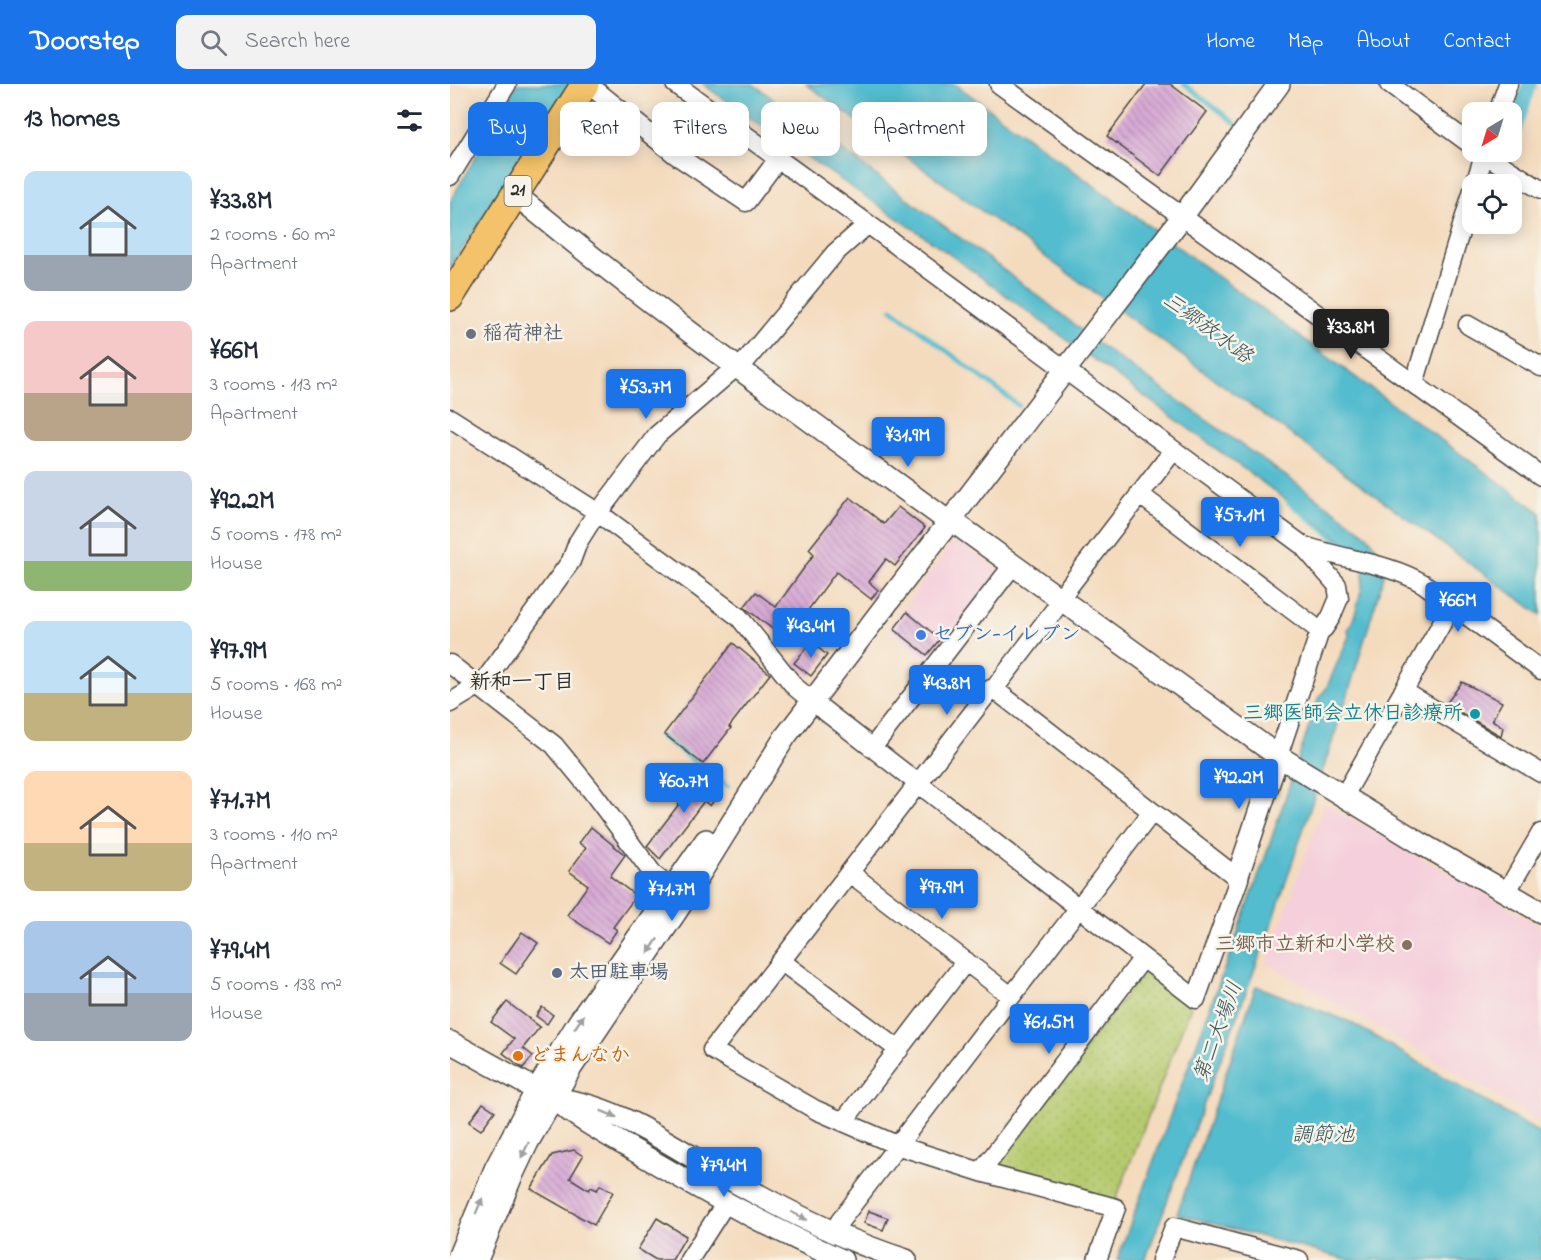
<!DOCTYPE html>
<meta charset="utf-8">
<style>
:root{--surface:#fff;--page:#f2f2f3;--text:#1f2937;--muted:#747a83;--accent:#1a73e8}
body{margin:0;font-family:"Indie Flower","Klee One",sans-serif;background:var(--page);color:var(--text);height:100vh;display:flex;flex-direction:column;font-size:22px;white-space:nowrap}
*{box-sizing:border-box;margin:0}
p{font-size:20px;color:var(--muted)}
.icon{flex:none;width:33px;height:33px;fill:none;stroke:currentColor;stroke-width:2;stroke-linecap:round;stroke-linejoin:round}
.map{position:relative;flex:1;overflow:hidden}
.details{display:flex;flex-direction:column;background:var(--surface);width:450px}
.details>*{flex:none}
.banner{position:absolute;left:18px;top:18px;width:570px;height:54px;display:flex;gap:12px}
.needle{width:39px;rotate:218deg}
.fabs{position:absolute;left:1012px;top:18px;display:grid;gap:12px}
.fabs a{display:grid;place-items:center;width:60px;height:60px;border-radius:12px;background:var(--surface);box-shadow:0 3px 15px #0003;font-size:30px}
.price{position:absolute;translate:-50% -51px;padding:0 14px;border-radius:6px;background:var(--accent);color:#fff;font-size:20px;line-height:39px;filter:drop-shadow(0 2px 3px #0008)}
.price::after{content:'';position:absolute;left:50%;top:36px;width:18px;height:14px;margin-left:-9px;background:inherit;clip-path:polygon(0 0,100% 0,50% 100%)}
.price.current{background:#222;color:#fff}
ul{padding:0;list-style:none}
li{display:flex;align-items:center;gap:18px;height:150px;padding:0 24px}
li span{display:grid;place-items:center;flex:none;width:168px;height:120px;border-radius:12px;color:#555}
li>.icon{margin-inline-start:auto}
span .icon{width:72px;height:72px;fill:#fffc;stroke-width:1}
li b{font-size:26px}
h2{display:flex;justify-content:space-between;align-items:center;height:72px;padding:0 24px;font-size:26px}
.pill{padding:0 21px;border-radius:12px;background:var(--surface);box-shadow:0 3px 15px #0003;font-size:21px;line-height:54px}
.pill.current{background:var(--accent);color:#fff}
header{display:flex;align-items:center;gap:36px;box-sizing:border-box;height:84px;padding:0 30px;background:var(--accent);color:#fff}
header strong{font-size:28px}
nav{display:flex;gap:33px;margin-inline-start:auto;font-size:21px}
.search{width:420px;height:54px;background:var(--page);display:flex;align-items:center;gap:15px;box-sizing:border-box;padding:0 21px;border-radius:12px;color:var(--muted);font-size:22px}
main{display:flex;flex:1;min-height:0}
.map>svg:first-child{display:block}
.built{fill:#f5cfdb}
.grass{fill:url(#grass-dots);stroke:#707b4d;stroke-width:1.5}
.water{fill:#52bcce;stroke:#3e747c;stroke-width:1.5}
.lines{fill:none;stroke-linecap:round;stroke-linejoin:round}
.stream{stroke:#52bcce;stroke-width:4.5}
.canal{stroke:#52bcce;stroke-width:15}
.building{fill:url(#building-back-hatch)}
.minor-casing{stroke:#494541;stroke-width:21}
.tertiary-casing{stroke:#494541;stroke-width:24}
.primary-casing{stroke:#494541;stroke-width:30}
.minor{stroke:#fff;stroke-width:18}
.tertiary{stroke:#fff;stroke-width:21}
.primary{stroke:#f3c26a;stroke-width:27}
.oneway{fill:#a0a0a0}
.worship-dot{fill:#6b7280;stroke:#f7f3e8;stroke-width:2}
.shop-dot{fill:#3f7fe0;stroke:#f7f3e8;stroke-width:2}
.culture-dot{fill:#0f9aa8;stroke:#f7f3e8;stroke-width:2}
.education-dot{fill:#8d6e63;stroke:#f7f3e8;stroke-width:2}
.service-dot{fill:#5c6f8a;stroke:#f7f3e8;stroke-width:2}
.food-dot{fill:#e8710a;stroke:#f7f3e8;stroke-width:2}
.labels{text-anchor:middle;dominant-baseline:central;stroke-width:5;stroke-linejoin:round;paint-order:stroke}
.shield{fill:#f7f3e8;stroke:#686764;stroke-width:1.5}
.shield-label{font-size:18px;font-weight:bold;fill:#2b2b2b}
.worship-label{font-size:20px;font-weight:bold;fill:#5b616d;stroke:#f7f3e8;text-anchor:start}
.shop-label{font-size:20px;font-weight:bold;fill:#366cbe;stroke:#f7f3e8;text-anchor:start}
.culture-label{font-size:20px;font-weight:bold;fill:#0d838f;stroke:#f7f3e8;text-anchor:end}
.education-label{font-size:20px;font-weight:bold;fill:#785e54;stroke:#f7f3e8;text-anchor:end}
.service-label{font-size:20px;font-weight:bold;fill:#4e5e75;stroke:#f7f3e8;text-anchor:start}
.food-label{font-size:20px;font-weight:bold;fill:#c56008;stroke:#f7f3e8;text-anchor:start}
.water-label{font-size:21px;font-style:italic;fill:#37565c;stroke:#f7f3e8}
.neighbourhood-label{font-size:21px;font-weight:bold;fill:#2b2b2b;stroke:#f7f3e8}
</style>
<header>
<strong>Doorstep</strong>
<div class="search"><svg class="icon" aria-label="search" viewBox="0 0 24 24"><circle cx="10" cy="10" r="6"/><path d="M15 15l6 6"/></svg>Search here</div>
<nav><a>Home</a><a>Map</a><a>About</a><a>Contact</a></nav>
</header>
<main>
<section class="details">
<h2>13 homes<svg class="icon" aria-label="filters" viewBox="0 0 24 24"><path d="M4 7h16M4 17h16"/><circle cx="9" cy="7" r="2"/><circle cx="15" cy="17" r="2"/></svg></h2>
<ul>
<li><span style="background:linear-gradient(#bfe0f5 70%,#9aa5b1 0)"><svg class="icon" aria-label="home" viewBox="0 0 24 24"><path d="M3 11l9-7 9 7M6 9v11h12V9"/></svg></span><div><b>¥33.8M</b><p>2 rooms · 60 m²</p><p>Apartment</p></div></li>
<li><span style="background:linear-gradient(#f6c9c9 60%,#b9a48a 0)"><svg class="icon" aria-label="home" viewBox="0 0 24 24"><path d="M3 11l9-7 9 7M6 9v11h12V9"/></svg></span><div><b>¥66M</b><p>3 rooms · 113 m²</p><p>Apartment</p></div></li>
<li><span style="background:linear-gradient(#c9d6e8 75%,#8fb573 0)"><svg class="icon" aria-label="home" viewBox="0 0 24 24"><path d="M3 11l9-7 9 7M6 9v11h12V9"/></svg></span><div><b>¥92.2M</b><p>5 rooms · 178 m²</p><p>House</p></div></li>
<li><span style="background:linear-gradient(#bfe0f5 60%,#c2b280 0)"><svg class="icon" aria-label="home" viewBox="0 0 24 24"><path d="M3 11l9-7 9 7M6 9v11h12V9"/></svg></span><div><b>¥97.9M</b><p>5 rooms · 168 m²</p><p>House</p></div></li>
<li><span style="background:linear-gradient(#ffd9b3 60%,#c2b280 0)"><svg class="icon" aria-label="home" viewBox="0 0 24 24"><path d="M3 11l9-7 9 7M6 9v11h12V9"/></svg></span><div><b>¥71.7M</b><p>3 rooms · 110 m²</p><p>Apartment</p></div></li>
<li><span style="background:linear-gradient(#a9c7e8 60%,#9aa5b1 0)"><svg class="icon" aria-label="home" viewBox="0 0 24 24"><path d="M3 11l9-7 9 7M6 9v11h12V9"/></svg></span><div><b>¥79.4M</b><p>5 rooms · 138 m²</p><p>House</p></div></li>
</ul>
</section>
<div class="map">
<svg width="1091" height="1176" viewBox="0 0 1091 1176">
<defs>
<pattern id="grass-dots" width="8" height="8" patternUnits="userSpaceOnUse" patternTransform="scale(1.5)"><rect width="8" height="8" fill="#b6cb6f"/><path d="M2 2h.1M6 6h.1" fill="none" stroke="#9dae60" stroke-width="1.8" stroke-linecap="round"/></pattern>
<pattern id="building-back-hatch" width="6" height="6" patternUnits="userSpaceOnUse" patternTransform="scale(1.5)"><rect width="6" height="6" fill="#d7a8d5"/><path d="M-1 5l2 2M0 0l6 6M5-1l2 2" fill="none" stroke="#af89ad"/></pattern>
</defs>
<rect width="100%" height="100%" fill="#f7f3e8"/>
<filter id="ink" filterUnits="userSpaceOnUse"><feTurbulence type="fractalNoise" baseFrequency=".0167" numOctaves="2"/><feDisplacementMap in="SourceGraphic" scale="12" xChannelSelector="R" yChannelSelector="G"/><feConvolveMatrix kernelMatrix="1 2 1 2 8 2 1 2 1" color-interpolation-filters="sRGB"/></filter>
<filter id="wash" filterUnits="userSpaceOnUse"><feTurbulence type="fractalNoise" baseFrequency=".008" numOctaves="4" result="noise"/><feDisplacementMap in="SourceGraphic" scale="24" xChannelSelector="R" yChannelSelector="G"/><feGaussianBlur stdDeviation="1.35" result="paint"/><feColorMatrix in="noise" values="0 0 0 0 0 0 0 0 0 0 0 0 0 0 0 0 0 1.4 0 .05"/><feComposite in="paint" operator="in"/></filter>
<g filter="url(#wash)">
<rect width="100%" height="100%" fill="#f4dbbe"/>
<path class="built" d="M506,455L551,488L480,580L437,545Z
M874,719L1091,842V1037L817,879Z"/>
<path class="grass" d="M695,886L741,922L665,1118L549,1087L546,1079Z"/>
<path class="water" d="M67,0H120L0,184V118Z
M253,0H303L591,214L647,259L891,431L918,452L931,470L935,488L898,610L824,834L695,1176H667L814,777L869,613L876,605L899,552L898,545C904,537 906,528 908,518C916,491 918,477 894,458L484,159L298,33Z
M356,0H505L1091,429V531Z
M806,902L900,938L1091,1050V1176H899L727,1130Z"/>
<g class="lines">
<path class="stream" d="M734,0L785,39
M442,225L569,322
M838,418L900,467
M210,652L278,702"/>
<path class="canal" d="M1062,51L1080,0
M1047,92L1056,68"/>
</g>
<g id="blocks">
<path class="building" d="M696,0H720L757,28L710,92L657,52Z
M400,413L434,440L448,423L475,444L445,482L436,475L419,498L428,506L421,515L386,488L350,537L339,529L325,547L294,523L306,508L326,523L364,470L359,465Z
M457,528L490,555L477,571L444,545Z
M361,558L377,571L361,592L344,579Z
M283,559L320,590L279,643L281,644L253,680L214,650Z
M1012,598L1052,618L1042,636L1053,643L1051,652L996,620Z
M252,690L272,705L260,722L254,717L210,775L197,762Z
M141,743L175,771L160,792L186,812L163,843L167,846L158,859L117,831L138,801L119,787L136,764L129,759Z
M72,848L88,859L66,890L50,879Z
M57,918L90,943L73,964L83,972L73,984L53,969L64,955L41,938Z
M92,923L103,931L97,940L86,932Z
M33,1019L45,1027L31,1046L19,1038Z
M124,1066L133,1072L120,1094L139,1106L141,1103L147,1106L150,1101L163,1108L144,1141L81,1105L102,1071Z
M419,1127L438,1134L433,1146L414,1139Z
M207,1134L236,1152L222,1176H206L188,1165Z"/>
</g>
</g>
<g filter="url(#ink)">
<use href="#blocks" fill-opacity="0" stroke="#494541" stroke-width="1.5"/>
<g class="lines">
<defs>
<path id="minor" d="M138,0L226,71L296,118L328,75
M225,0L418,140L852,461C893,476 937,478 974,500L1091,586
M549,0L1091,392
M939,0L1023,62
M1048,28L1058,0
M1031,68L1091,106
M0,92L57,0
M1025,100L1035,68
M1018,241L1091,283
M289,285L385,169L418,140
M964,300L1023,106
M0,334L147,428L289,533L345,603L362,617L746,915L789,795L544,605L612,516
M689,410L870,547
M148,429L207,351L286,283
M610,514L723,367
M0,580L104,661L141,706L204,791L233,814
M30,603L121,477L128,458L147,428
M953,607L1091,689
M0,619L28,602
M422,664L563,481
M828,672L870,547L874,544L881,533L889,514L887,501L854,463
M894,712L993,537L1003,523
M400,789L561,912
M1056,809L1091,749
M331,877L541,605H544
M449,966L331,877L262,966L366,1026L449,1062L531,1088L666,1124L647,1176
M393,1038L516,877
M531,1088L693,874
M383,1149L390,1137L702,728
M239,1176L275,1120
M711,1176L724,1143L849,1176"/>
<path id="tertiary" d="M66,111C204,226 350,329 495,435L505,439L828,672L970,759L1091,828
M787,794L828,672
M0,958L103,1015C134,1039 170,1058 204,1078C265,1114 327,1147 392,1176
M113,1016C173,1024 232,1069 285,1098C340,1129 396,1157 456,1176
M7,1176L45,1085L87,1005L128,939L256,756
M27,1176L61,1094L78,1058L121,984L230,822L335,653L732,133L829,0"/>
<path id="primary" d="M0,213L135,0"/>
</defs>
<use href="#minor" class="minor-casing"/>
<use href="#tertiary" class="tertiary-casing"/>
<use href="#primary" class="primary-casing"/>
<use href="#minor" class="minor"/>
<use href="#tertiary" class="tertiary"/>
<use href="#primary" class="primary"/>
</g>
<defs><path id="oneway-solid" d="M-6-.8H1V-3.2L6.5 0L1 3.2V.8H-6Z" transform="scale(1.5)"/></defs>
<g class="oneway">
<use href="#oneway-solid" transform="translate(203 862) rotate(124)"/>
<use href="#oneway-solid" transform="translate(129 938) rotate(-56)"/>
<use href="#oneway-solid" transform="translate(159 1030) rotate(22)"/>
<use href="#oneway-solid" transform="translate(75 1066) rotate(116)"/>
<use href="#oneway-solid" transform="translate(29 1122) rotate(-67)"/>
<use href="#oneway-solid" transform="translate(349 1132) rotate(27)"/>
</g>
</g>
<circle class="worship-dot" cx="21" cy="250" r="6"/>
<circle class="shop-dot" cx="471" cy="551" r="6"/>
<circle class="culture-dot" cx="1025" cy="630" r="6"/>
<circle class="education-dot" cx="957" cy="861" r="6"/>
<circle class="service-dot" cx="107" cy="889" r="6"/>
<circle class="food-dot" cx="68" cy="972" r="6"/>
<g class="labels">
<rect class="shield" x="54.5" y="92" width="27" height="30" rx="4.5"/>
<g class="shield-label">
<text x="68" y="107">21</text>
</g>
<g class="worship-label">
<text x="33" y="250">稲荷神社</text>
</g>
<g class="shop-label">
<text x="483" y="551">セブン-イレブン</text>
</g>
<g class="culture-label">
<text x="1013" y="630">三郷医師会立休日診療所</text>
</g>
<g class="education-label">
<text x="945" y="861">三郷市立新和小学校</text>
</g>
<g class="service-label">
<text x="119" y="889">太田駐車場</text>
</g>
<g class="food-label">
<text x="80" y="972">どまんなか</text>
</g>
<g class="water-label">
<text transform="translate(757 245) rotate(36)">三郷放水路</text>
<text transform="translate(769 948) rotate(-70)">第二大場川</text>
<text x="873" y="1052">調節池</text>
</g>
<g class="neighbourhood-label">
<text x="72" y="599">新和一丁目</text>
</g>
</g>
</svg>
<div class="fabs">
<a><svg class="needle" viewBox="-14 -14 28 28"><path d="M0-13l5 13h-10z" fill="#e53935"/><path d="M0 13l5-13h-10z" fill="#747a83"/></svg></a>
<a><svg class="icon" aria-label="locate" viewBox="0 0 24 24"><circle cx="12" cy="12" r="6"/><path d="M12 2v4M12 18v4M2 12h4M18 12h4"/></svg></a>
</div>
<b class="price current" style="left:901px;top:276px">¥33.8M</b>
<b class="price" style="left:196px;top:336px">¥53.7M</b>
<b class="price" style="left:458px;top:384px">¥31.9M</b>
<b class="price" style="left:790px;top:464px">¥57.1M</b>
<b class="price" style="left:1008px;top:549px">¥66M</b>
<b class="price" style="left:361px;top:575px">¥43.4M</b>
<b class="price" style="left:497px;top:632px">¥43.8M</b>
<b class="price" style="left:789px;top:726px">¥92.2M</b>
<b class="price" style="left:234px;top:730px">¥60.7M</b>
<b class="price" style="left:492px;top:836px">¥97.9M</b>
<b class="price" style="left:222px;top:838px">¥71.7M</b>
<b class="price" style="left:599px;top:971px">¥61.5M</b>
<b class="price" style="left:274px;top:1114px">¥79.4M</b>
<div class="banner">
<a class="pill current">Buy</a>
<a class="pill">Rent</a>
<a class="pill">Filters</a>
<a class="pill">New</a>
<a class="pill">Apartment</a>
</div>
</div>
</main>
